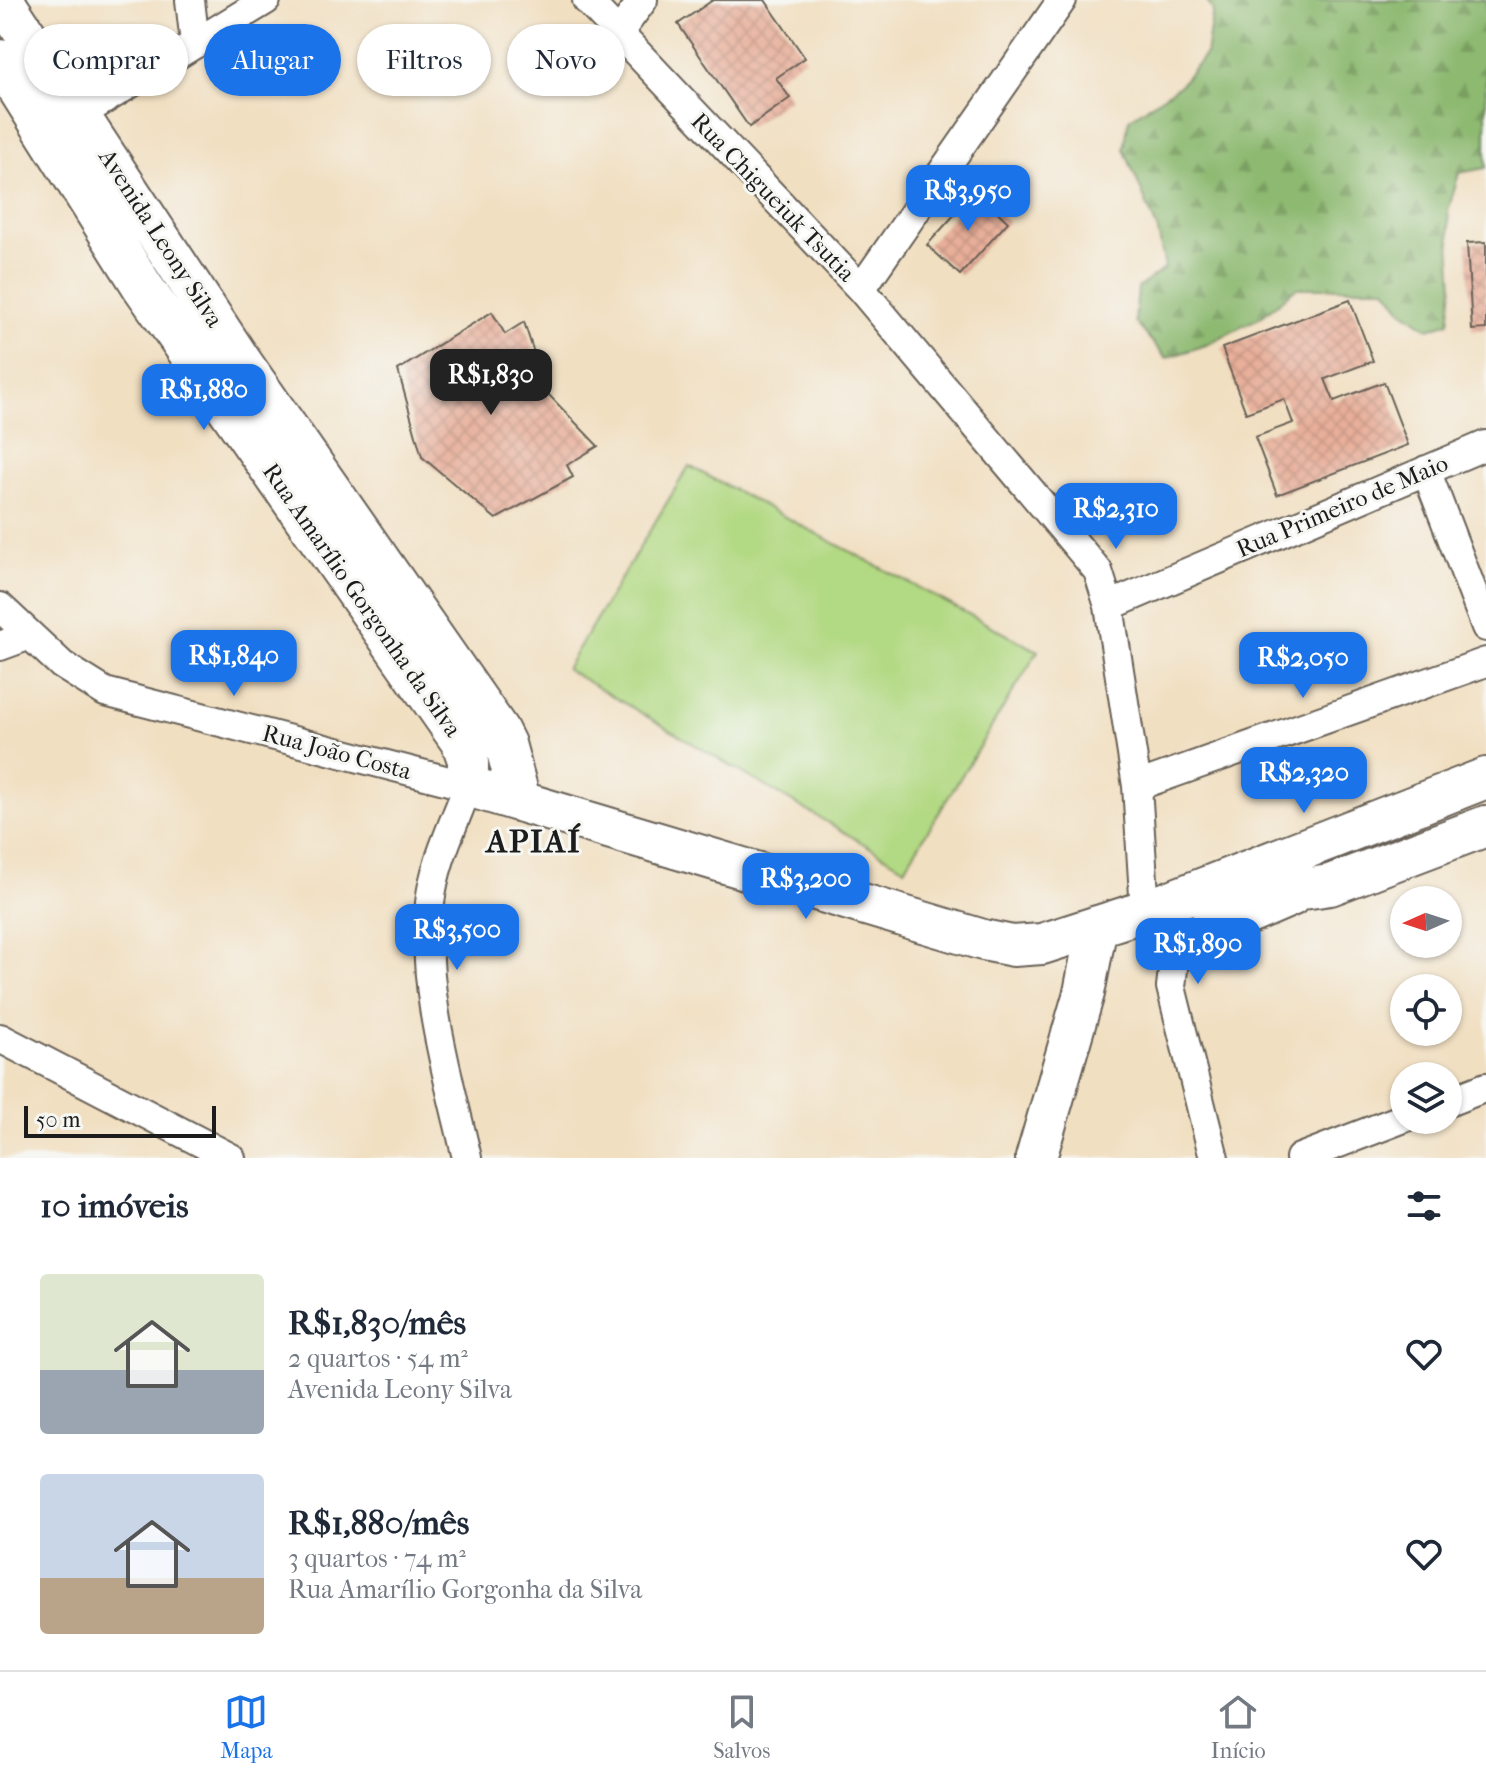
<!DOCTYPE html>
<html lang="pt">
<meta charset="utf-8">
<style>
:root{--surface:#fff;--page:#f2f2f3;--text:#1f2937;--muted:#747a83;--line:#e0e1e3;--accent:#1a73e8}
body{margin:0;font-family:"IM FELL French Canon",serif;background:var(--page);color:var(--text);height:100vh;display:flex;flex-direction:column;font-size:30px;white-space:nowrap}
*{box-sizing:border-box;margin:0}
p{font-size:26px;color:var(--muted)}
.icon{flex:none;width:44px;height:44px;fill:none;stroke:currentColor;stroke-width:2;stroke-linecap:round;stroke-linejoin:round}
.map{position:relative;height:1158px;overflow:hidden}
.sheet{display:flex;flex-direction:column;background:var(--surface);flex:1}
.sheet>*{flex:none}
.hud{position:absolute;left:24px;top:24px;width:800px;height:72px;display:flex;gap:16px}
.needle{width:52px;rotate:267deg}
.tools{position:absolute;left:1390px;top:886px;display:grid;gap:16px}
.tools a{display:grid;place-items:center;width:72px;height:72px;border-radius:50%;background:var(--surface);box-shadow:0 2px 6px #0004;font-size:40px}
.scale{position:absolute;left:24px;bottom:20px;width:192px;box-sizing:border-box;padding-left:8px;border:4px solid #1c1c1c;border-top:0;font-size:22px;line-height:28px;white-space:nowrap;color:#1c1c1c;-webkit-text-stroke:6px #f6f6f2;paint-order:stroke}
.price{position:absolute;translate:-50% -68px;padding:0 18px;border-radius:16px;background:var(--accent);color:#fff;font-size:26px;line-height:52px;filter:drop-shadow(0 2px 4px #0008)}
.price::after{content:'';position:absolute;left:50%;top:48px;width:24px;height:18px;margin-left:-12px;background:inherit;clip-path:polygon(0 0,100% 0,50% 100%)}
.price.active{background:#222;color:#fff}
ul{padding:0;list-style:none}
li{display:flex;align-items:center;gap:24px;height:200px;padding:0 40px}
li span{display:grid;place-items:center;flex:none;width:224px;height:160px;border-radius:8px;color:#555}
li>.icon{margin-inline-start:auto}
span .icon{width:96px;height:96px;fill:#fffc;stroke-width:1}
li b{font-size:34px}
h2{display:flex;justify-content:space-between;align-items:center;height:96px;padding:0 40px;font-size:34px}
.pill{padding:0 28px;border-radius:36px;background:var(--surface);box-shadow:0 2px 6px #0004;font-size:28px;line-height:72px}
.pill.active{background:var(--accent);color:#fff}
.tab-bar{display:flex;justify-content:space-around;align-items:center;height:112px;border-top:2px solid var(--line);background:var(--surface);font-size:22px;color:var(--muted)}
.tab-bar a{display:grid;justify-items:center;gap:4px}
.tab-bar .active{color:var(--accent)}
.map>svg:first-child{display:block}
.forest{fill:url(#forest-firs);stroke:#546a46;stroke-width:2}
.pitch{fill:#b2d983;stroke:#677a50;stroke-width:2}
.building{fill:url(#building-cross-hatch)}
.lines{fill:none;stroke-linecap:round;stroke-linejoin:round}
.minor-casing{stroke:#676056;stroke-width:32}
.secondary-casing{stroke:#676056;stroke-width:44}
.minor{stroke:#fff;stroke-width:28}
.secondary{stroke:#fff;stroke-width:40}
.labels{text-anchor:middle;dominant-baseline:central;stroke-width:6;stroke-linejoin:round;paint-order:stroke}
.street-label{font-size:24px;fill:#1c1c1c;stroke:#f6f6f2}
.district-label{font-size:32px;font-weight:bold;letter-spacing:2px;fill:#1c1c1c;stroke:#f6f6f2}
</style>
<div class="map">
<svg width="1486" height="1158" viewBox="0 0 1486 1158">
<defs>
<pattern id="forest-firs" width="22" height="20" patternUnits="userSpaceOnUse" patternTransform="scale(2)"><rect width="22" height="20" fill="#8db971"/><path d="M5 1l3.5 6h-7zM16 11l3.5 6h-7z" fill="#799e61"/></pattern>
<pattern id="building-cross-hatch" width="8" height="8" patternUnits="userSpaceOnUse" patternTransform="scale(2)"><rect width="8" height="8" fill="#e8af9a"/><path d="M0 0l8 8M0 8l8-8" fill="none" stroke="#c69684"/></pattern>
</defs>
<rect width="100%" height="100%" fill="#f6f6f2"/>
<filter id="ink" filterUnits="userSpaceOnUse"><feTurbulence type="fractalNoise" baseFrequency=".0125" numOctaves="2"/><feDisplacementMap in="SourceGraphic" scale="16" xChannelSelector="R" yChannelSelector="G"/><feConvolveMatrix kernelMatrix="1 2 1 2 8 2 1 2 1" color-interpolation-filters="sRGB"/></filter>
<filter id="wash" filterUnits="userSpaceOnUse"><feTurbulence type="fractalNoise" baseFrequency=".006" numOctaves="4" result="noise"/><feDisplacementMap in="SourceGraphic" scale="32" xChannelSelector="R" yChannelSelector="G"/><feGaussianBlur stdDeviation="1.8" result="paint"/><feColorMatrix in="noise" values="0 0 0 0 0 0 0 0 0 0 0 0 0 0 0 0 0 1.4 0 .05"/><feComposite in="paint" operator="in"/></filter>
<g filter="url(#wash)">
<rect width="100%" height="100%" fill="#f1dfc1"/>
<path class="forest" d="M1206,0H1486V168L1459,173L1448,211L1453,288L1449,322L1429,329L1402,310L1386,288H1296L1261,317L1206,345L1166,358L1135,322L1138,288L1165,268L1158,231L1124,149L1129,119L1180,85L1206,54L1213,10Z"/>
<path class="pitch" d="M689,466L1038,651L905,868L566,669Z"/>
<g id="blocks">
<path class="building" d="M713,0H765L805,58L776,78L790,98L749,127L678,24Z
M976,191L1008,222L960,275L927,245Z
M1486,242V329L1472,330L1467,243Z
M1350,300L1373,361L1325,379L1334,401L1384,382L1408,445L1277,495L1255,437L1293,423L1284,399L1246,413L1222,348Z
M492,312L505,334L524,322L547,393L598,446L567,465L573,477L496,519L422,457L398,370Z"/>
</g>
</g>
<g filter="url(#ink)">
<use href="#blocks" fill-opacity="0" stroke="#676056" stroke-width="2"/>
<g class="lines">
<defs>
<path id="minor" d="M190,0L195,44
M587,0L861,289L1098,571L1109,606L1137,786L1145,911
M617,35L643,0
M66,123L266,0
M861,289L1062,0
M1426,470L1486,627
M1109,606L1486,445
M0,607L62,665L105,692L468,786C454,824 434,863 430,903C421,988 448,1076 467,1158
M0,646L30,635
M1137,786L1486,662
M0,1038L231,1158
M1448,1102L1486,1087
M1214,1158L1171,987L1174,960L1183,949L1294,901
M1300,1158L1404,1118"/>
<path id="secondary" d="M3,0L242,363L498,730L505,744L520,800
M0,60L143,287L462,743L468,760V786L983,940L1013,946L1042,944L1145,911L1486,778
M1208,903L1330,885L1486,826
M1036,1158L1084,993L1097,926"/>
</defs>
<use href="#minor" class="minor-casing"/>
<use href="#secondary" class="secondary-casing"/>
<use href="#minor" class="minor"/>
<use href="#secondary" class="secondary"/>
</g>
</g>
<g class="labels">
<g class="street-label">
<text transform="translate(773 197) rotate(46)">Rua Chigueiuk Tsutia</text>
<text transform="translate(161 238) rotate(57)">Avenida Leony Silva</text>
<text transform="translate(1342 506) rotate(-23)">Rua Primeiro de Maio</text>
<text transform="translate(362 600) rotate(55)">Rua Amarílio Gorgonha da Silva</text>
<text transform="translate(337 752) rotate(15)">Rua João Costa</text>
</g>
<g class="district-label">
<text x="534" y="841">APIAÍ</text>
</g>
</g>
</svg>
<div class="tools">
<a><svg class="needle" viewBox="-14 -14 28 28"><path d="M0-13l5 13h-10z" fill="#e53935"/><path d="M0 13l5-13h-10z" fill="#747a83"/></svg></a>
<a><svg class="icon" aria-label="locate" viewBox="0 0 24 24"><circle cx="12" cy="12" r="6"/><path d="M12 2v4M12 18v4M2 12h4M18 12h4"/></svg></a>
<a><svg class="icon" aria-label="layers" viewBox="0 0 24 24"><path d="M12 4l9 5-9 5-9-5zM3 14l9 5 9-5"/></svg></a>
</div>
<div class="scale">50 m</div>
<b class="price" style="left:968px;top:233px">R$3,950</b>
<b class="price active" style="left:491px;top:417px">R$1,830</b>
<b class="price" style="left:204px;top:432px">R$1,880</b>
<b class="price" style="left:1116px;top:551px">R$2,310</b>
<b class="price" style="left:234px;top:698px">R$1,840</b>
<b class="price" style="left:1303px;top:700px">R$2,050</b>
<b class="price" style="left:1304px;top:815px">R$2,320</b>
<b class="price" style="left:806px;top:921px">R$3,200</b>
<b class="price" style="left:457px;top:972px">R$3,500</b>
<b class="price" style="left:1198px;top:986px">R$1,890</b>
<div class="hud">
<a class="pill">Comprar</a>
<a class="pill active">Alugar</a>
<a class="pill">Filtros</a>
<a class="pill">Novo</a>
</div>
</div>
<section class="sheet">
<h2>10 imóveis<svg class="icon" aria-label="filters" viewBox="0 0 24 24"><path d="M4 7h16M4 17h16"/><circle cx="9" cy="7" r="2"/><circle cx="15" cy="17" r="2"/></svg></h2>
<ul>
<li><span style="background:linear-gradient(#dfe7d0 60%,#9aa5b1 0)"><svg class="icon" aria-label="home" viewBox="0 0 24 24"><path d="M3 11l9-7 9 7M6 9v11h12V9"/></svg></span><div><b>R$1,830/mês</b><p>2 quartos · 54 m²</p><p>Avenida Leony Silva</p></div><svg class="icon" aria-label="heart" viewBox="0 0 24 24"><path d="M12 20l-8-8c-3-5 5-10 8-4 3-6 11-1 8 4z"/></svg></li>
<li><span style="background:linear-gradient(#c9d6e8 65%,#b9a48a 0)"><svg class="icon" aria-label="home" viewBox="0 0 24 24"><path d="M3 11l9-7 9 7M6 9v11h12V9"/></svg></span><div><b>R$1,880/mês</b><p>3 quartos · 74 m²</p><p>Rua Amarílio Gorgonha da Silva</p></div><svg class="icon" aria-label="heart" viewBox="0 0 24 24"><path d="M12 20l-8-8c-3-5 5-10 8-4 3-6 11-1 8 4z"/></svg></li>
</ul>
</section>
<nav class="tab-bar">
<a class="active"><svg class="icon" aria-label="map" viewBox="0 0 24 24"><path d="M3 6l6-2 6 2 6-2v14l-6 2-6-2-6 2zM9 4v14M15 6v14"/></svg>Mapa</a>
<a><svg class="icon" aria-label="saved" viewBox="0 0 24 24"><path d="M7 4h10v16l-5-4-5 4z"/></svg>Salvos</a>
<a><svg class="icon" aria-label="home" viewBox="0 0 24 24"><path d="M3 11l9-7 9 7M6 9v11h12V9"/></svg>Início</a>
</nav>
